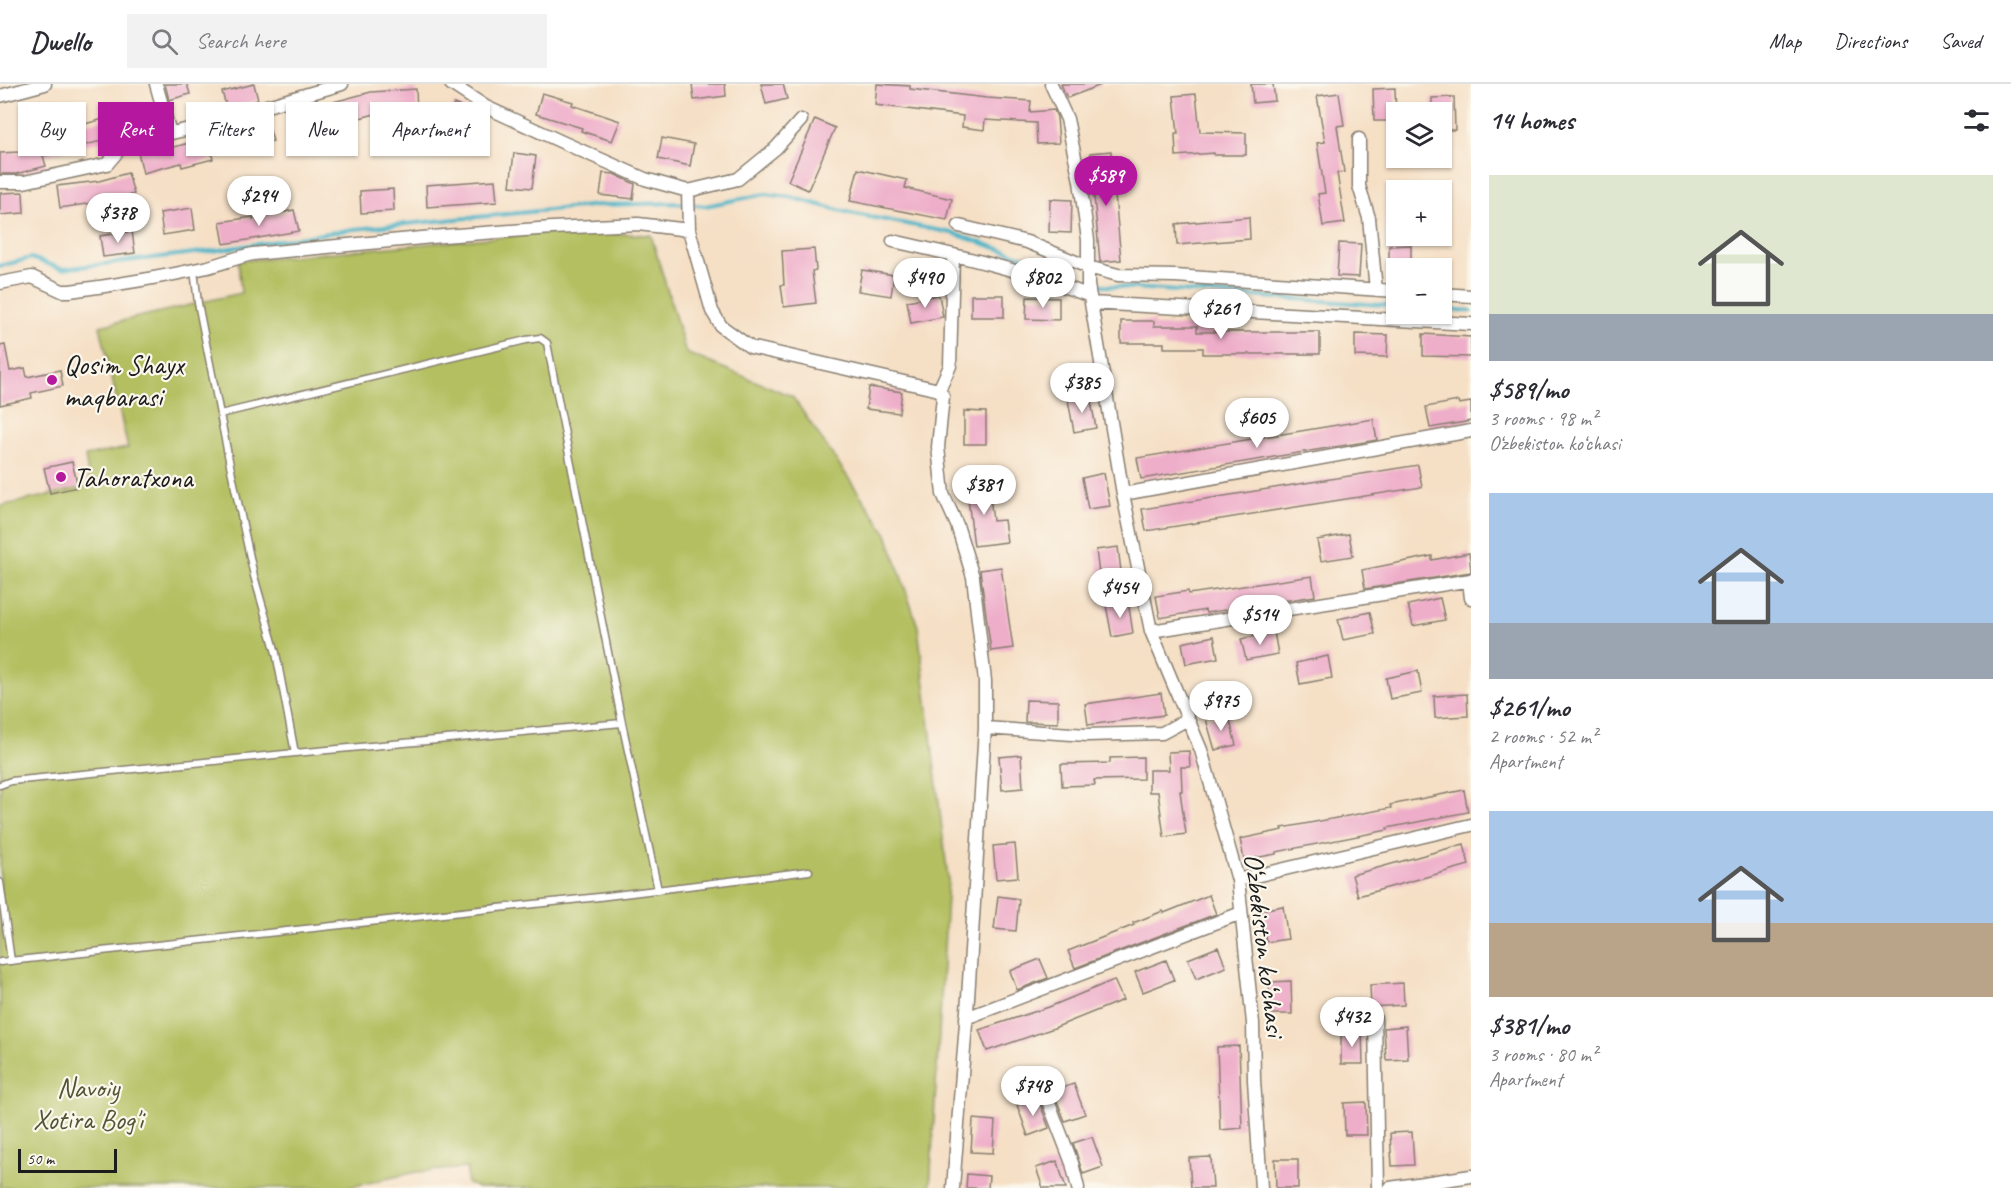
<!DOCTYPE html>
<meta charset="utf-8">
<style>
:root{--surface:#fff;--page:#f2f2f3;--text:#2b2b33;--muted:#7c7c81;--line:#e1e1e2;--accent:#b5179e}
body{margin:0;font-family:Caveat,sans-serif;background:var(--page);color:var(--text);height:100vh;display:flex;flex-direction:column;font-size:22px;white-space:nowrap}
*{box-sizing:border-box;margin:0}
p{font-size:20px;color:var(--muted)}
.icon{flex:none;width:33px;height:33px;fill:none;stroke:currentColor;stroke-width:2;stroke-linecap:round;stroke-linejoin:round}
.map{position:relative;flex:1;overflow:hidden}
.sheet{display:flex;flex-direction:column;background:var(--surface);width:540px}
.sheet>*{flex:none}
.top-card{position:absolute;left:18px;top:18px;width:570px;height:54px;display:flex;gap:12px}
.fabs{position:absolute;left:1386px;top:18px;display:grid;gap:12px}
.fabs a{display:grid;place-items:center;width:66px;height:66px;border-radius:0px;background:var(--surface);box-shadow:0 2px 4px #0004;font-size:30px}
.scale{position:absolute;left:18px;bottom:15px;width:99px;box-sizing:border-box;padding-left:6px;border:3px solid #1c1c1c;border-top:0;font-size:16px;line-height:21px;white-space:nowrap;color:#1c1c1c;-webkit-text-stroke:4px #fbf7ec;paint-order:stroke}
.price{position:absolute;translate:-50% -51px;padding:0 14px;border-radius:21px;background:#fff;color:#222;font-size:20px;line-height:39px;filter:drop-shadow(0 2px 3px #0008)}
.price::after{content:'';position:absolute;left:50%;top:36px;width:18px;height:14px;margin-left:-9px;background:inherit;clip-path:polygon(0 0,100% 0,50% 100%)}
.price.current{background:var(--accent);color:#fff}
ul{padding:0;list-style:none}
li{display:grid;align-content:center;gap:12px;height:318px;padding:0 18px}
li span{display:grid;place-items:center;height:186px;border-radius:0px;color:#555}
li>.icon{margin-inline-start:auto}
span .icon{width:108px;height:108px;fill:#fffc;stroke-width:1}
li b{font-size:26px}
h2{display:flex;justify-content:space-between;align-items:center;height:72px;padding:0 18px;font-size:26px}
.chip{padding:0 21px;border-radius:0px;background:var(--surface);box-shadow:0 2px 4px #0004;font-size:21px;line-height:54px}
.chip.current{background:var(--accent);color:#fff}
header{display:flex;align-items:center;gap:36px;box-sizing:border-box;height:84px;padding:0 30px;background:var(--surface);border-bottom:2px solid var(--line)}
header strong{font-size:28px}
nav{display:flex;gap:33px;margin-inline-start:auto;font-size:21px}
.search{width:420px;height:54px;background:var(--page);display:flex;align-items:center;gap:15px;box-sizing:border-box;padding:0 21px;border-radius:0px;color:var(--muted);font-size:22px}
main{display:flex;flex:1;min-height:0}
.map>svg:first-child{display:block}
.green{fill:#b3bf61;stroke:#686e3e;stroke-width:1.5}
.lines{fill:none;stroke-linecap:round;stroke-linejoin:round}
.stream{stroke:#49b3c7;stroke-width:4}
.building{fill:#eeadc9}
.lane-casing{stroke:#887e70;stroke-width:9}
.street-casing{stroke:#887e70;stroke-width:15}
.lane{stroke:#fff;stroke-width:6}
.street{stroke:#fff;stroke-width:12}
.poi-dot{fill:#b5179e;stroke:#fbf7ec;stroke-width:2}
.labels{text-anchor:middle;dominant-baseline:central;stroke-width:4.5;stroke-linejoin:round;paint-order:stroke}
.poi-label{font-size:28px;fill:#1c1c1c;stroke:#fbf7ec;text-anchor:start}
.street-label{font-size:28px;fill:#1c1c1c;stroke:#fbf7ec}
.park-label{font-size:28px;fill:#515534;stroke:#fbf7ec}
</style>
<header>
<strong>Dwello</strong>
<div class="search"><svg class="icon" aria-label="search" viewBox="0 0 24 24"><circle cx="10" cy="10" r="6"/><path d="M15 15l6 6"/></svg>Search here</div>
<nav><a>Map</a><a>Directions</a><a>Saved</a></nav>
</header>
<main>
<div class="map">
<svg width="1471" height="1104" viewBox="0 0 1471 1104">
<rect width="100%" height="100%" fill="#fbf7ec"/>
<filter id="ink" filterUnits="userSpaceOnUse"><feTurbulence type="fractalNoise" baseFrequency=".0167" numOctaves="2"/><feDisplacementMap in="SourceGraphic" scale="12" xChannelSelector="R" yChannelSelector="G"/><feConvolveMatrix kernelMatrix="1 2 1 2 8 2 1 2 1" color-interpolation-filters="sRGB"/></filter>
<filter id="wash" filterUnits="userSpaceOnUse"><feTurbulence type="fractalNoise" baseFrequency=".008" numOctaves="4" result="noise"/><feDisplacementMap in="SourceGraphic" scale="24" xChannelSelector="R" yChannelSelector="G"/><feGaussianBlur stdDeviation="1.35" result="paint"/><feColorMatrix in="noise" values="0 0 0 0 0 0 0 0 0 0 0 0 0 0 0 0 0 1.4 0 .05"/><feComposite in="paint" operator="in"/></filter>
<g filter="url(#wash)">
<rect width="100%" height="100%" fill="#f5dfc5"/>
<path class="green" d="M554,148L651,151L686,269L792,312L887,450L918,543L948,795L930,1104H478L467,1099V1084L416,1088L346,1104H0V422L90,402L85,372L128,364L100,242L241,209L238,177Z"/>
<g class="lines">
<path class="stream" d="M0,182L31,174L62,185L219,166L354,145L600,121L675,119L705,122L765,110L790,113L850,129L952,149L1077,191
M1098,199L1105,202L1396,222
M1442,225L1471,227"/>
</g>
<g id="blocks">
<path class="building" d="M165,0H187L190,10L169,16Z
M254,0L258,16L227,25L222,8Z
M692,0H725L726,12L694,16Z
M761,0H783L787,15L766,20Z
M877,0L910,2V5L987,14L1031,17L1030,28L1054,26L1057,33L1059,59L1037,60L1036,39L985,36L984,46L962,43L963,32L875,21Z
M1061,0H1101V1L1067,14Z
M1251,0H1273L1275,17L1253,19Z
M1395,4L1396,37H1374L1373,5Z
M416,5L417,27L375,30L309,47L303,26L371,8Z
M542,9L573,18L572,21L620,37L612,57L581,47L582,44L536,30Z
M1339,9L1344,41L1337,42L1344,88L1337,89L1345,139L1323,142L1318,110L1325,109L1317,59L1325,58L1317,12Z
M1196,10L1200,48L1246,49V71H1214V69L1176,72L1175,50H1178L1174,12Z
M1454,13L1455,46H1442V28H1432V14Z
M454,20L485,32L477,52L446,40Z
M154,22L159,42L43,72L46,82L16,90H0V69L19,68L45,61L42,51Z
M263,32L264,37L267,36L273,57L241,66L234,40Z
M815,35L835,44L808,106L788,97Z
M208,54L213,75L182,83L181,79L143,89L138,68L169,59L170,64Z
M662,54L694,60L690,82L658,75Z
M1111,67L1121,176L1100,178L1090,69Z
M514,69L536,72L532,104L510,102Z
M858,85L907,96L905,104L952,115L947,136L850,117Z
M128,89L134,110L106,117L60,124L57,102L99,97Z
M603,89L614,90L635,100L633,115L600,111Z
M495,96L497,118L427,123L426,101Z
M393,105L394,127L361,129L360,107Z
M23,108L24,129L0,131V109Z
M1050,115L1072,116L1071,149L1049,148Z
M192,124L195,146L163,151L160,129Z
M294,126L299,147L224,160L220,138L253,133V135Z
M1249,133L1250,155L1177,161L1176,140Z
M132,147L135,169L103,173L100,152Z
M1339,159L1361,160L1359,193L1337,192Z
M1411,161V184H1389V162Z
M814,165L816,186L812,187L816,219L784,223L781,201H784L782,167Z
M862,186L894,191L891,212L858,207Z
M939,211L943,233L911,239L907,217Z
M971,211H1004V233H971Z
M1027,213L1059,214V236L1026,235Z
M1121,237H1154V242H1197V248H1320V270H1203V264H1164V259H1121Z
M1355,250L1388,251L1387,273L1355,272Z
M1423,250L1471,253V273L1423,272Z
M5,261L10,287L25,284L27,293L60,286L63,302L31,309L32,314L0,321V262Z
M869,303L902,308L899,329L866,325Z
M1090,312L1096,344L1074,348L1068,316Z
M1458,317L1459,320L1471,318V337L1430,344L1426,323Z
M964,327L986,328V360H964Z
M1373,335L1377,356L1141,395L1137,374Z
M72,378L78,403L50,409L44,384Z
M1418,381L1422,403L1146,447L1142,425Z
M1104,389L1110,422L1088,425L1082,394Z
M988,396L993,437L1004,436L1007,458L974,462L966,399Z
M1349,450L1353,472L1321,477L1317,456Z
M1118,463L1122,495L1100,498L1096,466Z
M1469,469L1471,488L1365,505L1362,486L1432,472V476Z
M1001,483L1013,564L991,567L980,486Z
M1312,492L1315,512L1206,529L1205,526L1160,534L1156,512L1188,507L1189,510Z
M1440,514L1445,536L1413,542L1408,521Z
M1128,517L1133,549L1112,553L1106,521Z
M1370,528L1375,550L1343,556L1338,535Z
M1274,548L1278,570L1246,576L1241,555Z
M1214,552L1218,574L1186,580L1182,559Z
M1328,572L1332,594L1300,600L1296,579Z
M1418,587L1422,609L1390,615L1386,594Z
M1161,609L1164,631L1088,641L1085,620Z
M1467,610L1468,632L1435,634L1434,612Z
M1026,616L1058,617V639L1025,638Z
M1228,629L1236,661L1215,666L1206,635Z
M1189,667L1190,683H1181L1182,707H1180L1186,750L1164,753L1158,708H1149V686H1169L1168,668Z
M1021,671L1023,704L1002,706L999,673Z
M1143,673V695L1094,696L1095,701L1062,702L1061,680L1110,679V674Z
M1464,706L1468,728L1387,744L1388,746L1276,768V770L1244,776L1240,755L1283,746L1282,744L1391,724L1390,721Z
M1015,760L1018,793L996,795L993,762Z
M1464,760L1469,781L1358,812L1352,791Z
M1209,811L1216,830L1075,884L1068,867L1134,841L1133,839L1163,827L1164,829Z
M998,812L1019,815L1016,847L994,845Z
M1283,822L1288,855L1266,858L1261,826Z
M1218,863L1226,883L1196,895L1188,875Z
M1040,875L1048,894L1017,906L1010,887Z
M1166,876L1174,896L1143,908L1135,888Z
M1114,896L1123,916L1054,944L987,967L979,946L1049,923Z
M1291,897L1292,930H1270L1269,898Z
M1403,899L1404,921L1371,923L1370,901Z
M1406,942L1408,975L1386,976L1384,944Z
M1362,947L1363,980H1341V948Z
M1239,962L1242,1044L1220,1046L1217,963Z
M1074,1000L1085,1030L1065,1037L1053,1007Z
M1038,1014L1049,1044L1028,1052L1017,1021Z
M1366,1018L1367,1051H1345L1344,1019Z
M973,1035L995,1037L993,1069L971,1068Z
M1412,1048L1414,1081L1392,1082L1390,1049Z
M1092,1053L1103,1083L1083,1090L1073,1059Z
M1211,1073L1213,1104H1191L1189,1074Z
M1275,1075H1298V1104H1276Z
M1057,1077L1066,1104H1043L1036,1084Z
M967,1090L989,1092L988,1104H966Z"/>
</g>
</g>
<g filter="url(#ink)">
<use href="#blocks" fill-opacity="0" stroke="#887e70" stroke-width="1.5"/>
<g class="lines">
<defs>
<path id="lane" d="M194,186L198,219L230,381L254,492L276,569L295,669
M220,330L526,256L540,254L547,259L622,639L658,806
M0,701L11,697L295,669L622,639
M0,798L11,877
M0,878L599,813L809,787"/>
<path id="street" d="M156,0L170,49
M451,0L486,23L562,58L645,95L688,107L738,95L776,64L801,36
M1051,0L1067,35L1080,97L1088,156V201L1123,410L1151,547L1201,666L1238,796L1253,939L1254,996L1261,1104
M0,12L45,0
M1359,55V102L1369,134L1376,206
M0,98H24L107,80L124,60L189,45L342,0
M688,107L689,146
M959,142L1027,158L1088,183L1118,191L1175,192L1396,207
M893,157C960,172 1026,187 1090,212
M0,199L32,193L62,207H70C116,201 163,193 208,183C223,179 238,173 253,170L443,152L552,144L638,140L689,146L712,227L721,242L750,263L939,306L943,312L938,363L943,410L957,441L973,493L985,597V644L968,914L953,1104
M1442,210L1471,212
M1091,219L1471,240
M939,306L950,282L953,171
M1123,410L1471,347
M1469,497L1471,514
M1151,547L1471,496
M985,644L1087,651L1162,649L1188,635
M1238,796L1471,741
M966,934L1241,829
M1375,935L1378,1104
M1043,1004L1072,1079L1078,1104
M1390,1104L1471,1092"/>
</defs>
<use href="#lane" class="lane-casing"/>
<use href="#street" class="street-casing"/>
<use href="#lane" class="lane"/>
<use href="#street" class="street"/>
</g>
</g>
<g class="poi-dot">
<circle cx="52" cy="296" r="6"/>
<circle cx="61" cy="393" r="6"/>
</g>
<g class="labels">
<g class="poi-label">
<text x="64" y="280">Qosim Shayx<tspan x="64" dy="32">maqbarasi</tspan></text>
<text x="73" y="393">Tahoratxona</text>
</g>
<g class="street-label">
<text transform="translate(1265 861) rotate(83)">O‘zbekiston ko‘chasi</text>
</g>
<g class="park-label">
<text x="88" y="1003">Navoiy<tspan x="88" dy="32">Xotira Bog'i</tspan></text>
</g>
</g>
</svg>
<div class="fabs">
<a><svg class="icon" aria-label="layers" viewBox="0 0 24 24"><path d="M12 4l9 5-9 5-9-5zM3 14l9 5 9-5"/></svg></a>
<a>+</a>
<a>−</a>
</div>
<div class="scale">50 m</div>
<b class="price current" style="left:1106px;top:123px">$589</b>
<b class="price" style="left:259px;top:143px">$294</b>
<b class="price" style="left:118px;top:160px">$378</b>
<b class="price" style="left:925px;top:225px">$490</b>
<b class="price" style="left:1043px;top:225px">$802</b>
<b class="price" style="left:1221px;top:256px">$261</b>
<b class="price" style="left:1082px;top:330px">$385</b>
<b class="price" style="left:1257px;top:365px">$605</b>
<b class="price" style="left:984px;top:432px">$381</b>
<b class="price" style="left:1120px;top:535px">$454</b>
<b class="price" style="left:1260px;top:562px">$514</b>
<b class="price" style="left:1221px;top:648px">$975</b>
<b class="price" style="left:1352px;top:964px">$432</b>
<b class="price" style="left:1033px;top:1033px">$748</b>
<div class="top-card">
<a class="chip">Buy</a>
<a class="chip current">Rent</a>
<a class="chip">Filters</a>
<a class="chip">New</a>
<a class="chip">Apartment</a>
</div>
</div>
<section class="sheet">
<h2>14 homes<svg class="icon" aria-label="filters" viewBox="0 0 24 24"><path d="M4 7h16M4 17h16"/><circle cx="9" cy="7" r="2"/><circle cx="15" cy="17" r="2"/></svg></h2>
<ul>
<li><span style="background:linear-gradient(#dfe7d0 75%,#9aa5b1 0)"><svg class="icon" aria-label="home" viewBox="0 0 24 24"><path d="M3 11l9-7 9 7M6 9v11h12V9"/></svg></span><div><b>$589/mo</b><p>3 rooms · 98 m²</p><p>O‘zbekiston ko‘chasi</p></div></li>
<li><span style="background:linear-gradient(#a9c7e8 70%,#9aa5b1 0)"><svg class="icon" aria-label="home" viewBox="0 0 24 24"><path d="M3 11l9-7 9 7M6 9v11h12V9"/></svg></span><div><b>$261/mo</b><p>2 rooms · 52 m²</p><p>Apartment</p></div></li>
<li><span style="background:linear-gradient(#a9c7e8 60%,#b9a48a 0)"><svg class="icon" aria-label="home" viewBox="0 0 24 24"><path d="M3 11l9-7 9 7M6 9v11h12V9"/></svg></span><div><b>$381/mo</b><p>3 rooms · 80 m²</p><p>Apartment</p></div></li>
</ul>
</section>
</main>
